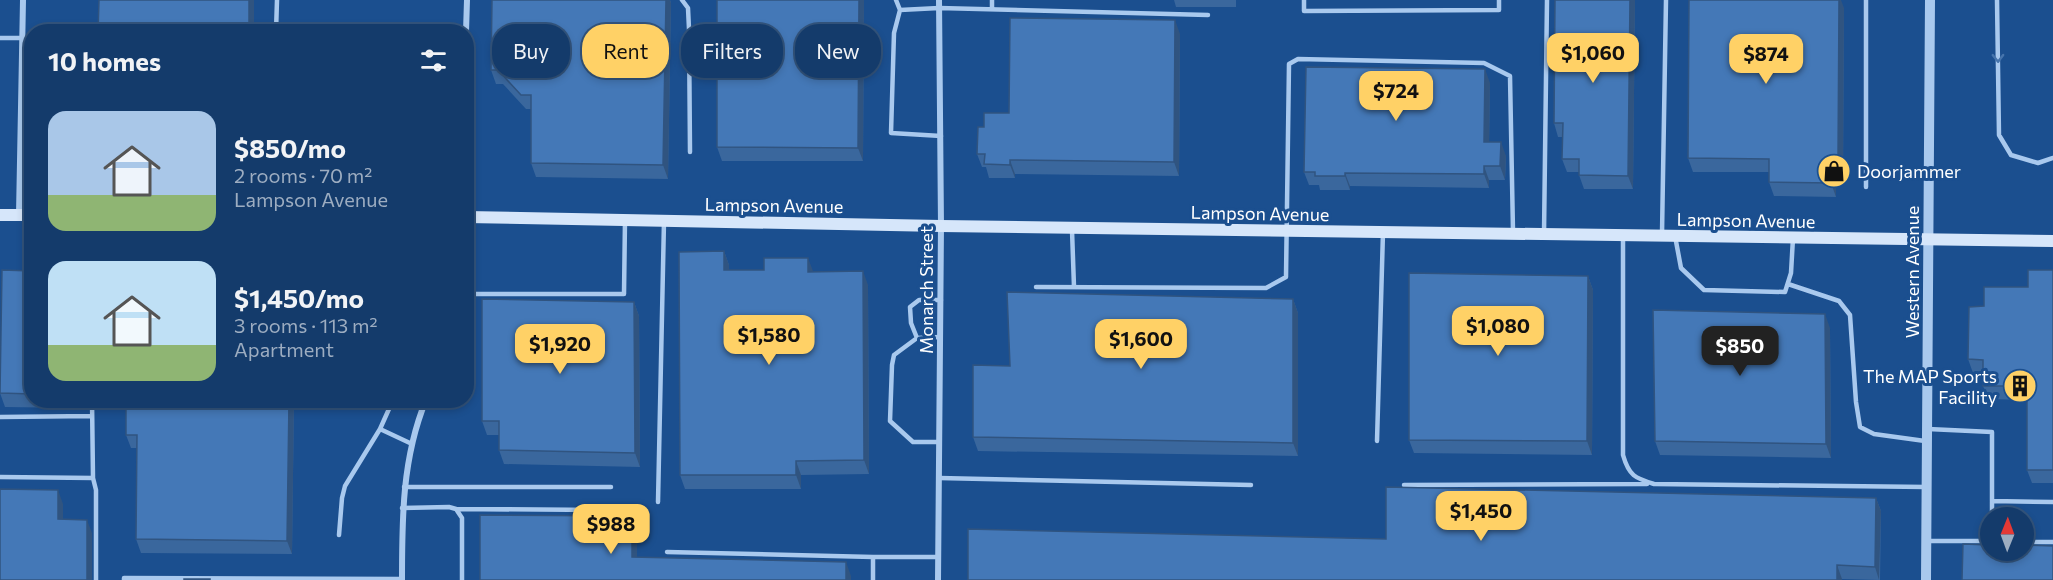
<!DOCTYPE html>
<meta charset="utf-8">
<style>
:root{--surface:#143b6b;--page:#214673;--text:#f1f3f6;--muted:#9dadc1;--line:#33557e;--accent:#ffd166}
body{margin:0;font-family:Commissioner,sans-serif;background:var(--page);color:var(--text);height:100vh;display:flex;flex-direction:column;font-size:22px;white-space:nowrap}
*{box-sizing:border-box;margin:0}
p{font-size:20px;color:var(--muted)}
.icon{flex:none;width:33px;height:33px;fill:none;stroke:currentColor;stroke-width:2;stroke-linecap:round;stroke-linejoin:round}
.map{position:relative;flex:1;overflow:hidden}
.panel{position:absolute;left:24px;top:24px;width:450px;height:384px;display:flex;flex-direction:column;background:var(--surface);border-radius:24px;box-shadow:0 3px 9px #0003,0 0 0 2px var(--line)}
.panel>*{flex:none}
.banner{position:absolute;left:492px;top:24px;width:570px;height:54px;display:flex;gap:12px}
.needle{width:39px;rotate:1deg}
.tools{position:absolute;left:1980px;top:507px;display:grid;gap:12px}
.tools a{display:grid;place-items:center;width:54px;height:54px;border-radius:50%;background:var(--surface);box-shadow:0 3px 9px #0003,0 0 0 2px var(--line);font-size:30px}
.price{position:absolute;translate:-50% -51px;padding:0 14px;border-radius:12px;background:var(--accent);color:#111;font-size:20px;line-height:39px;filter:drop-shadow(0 2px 3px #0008)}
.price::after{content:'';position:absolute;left:50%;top:36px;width:18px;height:14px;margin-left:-9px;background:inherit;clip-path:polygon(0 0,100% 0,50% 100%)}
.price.on{background:#222;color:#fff}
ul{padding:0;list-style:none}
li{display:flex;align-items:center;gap:18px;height:150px;padding:0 24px}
li span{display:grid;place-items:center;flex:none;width:168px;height:120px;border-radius:18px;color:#555}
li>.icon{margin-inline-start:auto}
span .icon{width:72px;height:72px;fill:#fffc;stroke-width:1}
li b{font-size:26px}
h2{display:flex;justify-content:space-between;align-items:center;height:72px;padding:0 24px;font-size:26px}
.pill{padding:0 21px;border-radius:24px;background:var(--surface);box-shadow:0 3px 9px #0003,0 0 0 2px var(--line);font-size:21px;line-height:54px}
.pill.on{background:var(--accent);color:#111}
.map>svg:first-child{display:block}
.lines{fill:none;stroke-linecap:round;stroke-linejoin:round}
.service{stroke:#a9c9ee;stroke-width:4.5}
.minor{stroke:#a9c9ee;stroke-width:6}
.tertiary{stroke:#a9c9ee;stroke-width:10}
.secondary{stroke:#d6e6fa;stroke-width:12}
.wall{fill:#3a679d}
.shaded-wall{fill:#305480}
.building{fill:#4478b7;stroke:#305480;stroke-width:1.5}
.oneway{stroke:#4674ac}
.labels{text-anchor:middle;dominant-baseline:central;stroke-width:6;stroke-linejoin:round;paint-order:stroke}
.poi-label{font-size:18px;fill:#fff;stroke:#1b4f8f;text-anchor:start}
.street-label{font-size:18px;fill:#fff;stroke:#1b4f8f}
</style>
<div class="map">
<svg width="2053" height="580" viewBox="0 0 2053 580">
<rect width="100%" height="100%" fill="#1b4f8f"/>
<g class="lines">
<path class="service" d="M682,0L688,8L689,29L690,152
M896,0L900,10
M1304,0V11L1499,10V0
M1997,0L1999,135L2011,155L2038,163L2053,158
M992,9V0
M276,32L277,0
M0,38H22
M941,136L891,133L894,33L900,10L939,8L1208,15
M1866,187V0
M1072,230L1074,287
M1544,234L1547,0
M1662,234L1666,0
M1623,236V455C1629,476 1635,478 1654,484L1926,487
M1675,236L1681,268L1704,290L1785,292L1791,273L1793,238
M1788,284L1839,301L1850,315L1856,402L1860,427L1874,434L1925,441
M1036,287L1266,288L1286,277L1289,64L1298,59L1484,63L1510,76L1513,232
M466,294H624L625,220
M917,338L911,323L910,307L919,300H941
M92,400L93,478L96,490V580
M393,400L380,429L412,444
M120,401V400
M0,417L92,416
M1928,429L1992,432V518
M1377,441L1383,232
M939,442H913L890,421L892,365L894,355L917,338L940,337
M0,477L93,478
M939,478L1251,485
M1404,485L1647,484
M404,487H611
M1992,501L2053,502
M658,502L664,221
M402,508L449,507L456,509L462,518V580
M456,509L600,510
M339,535L342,498L345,486L380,429
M1926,541H1990
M2024,542H2053
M667,552L873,557
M124,580V578L402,579
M873,580V557H938"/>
<path class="minor" d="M466,32L467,0
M19,215L23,0
M402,580C402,519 402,458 426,400
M938,580L941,226L939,0"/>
<path class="tertiary" d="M1926,580L1930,0"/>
<path class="secondary" d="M0,215H32
M466,217L941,226L2053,241"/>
</g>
<path class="wall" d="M492,0H670L671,3L668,179L536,177L531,163V109H526L503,84H496L491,70Z
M717,0H864L863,161H722L717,147Z
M1174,0H1236V7H1176Z
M1635,0L1633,189H1584L1579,175V172H1567L1562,159L1563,137H1558L1554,123Z
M1844,8L1843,174H1836V197L1774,196L1769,182V172H1693L1688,158Z
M1180,34L1179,176L1015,174V178H989L986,167H982L977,154L984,127L1009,113Z
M1490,83L1489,142L1506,156L1505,180H1489V188L1350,186V190H1320L1319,185H1309L1304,172Z
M724,251L729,265V270L813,272L868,285L869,474L801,475V489H685L680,475Z
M2053,270V483H2032L2027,470V400L1988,399L1983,386V373H1973L1968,359L1984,306L2028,287Z
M32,271V400H77V408L5,407L0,393Z
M1588,276L1593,290L1592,455L1414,453L1409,440Z
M1293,299L1298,313V456L978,451L973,437L1010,366Z
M634,302L639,316L640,467L504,464L499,450V435H487L482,421Z
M1830,328L1831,458L1660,455L1655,441Z
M139,400H294L292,554L141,553L136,539L137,448H131L126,435L139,406Z
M1876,498L1881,511L1880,580L1842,579V580H968L1386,539Z"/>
<path class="shaded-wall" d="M249,0H254V32H249Z
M666,0H670L671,3L668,179L663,165Z
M859,0H864L863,161L858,148Z
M1630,0H1635L1633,189L1628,176Z
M1839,0H1841L1844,8L1843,174L1838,160Z
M1175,20L1180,34L1179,176L1174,162Z
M1485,69L1490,83L1489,156L1484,142Z
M1501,142L1506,156L1505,180L1500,166Z
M1010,160L1015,174V178L1010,165Z
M1831,160L1836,174V197L1831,183Z
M1484,166L1489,180V188L1484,174Z
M1345,173L1350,186V190L1345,176Z
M724,251L729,265V284L724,270Z
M808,258L813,271L808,272Z
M863,271L868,285L869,474L864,460Z
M1588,276L1593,290L1592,455L1587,441Z
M1293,299L1298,313V456L1293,443Z
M634,302L639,316L640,467L635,453Z
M1825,314L1830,328L1831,458L1826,444Z
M289,400H294L292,554L287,541Z
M796,461L801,475V489L796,475Z
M58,490L63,504V533L58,519Z
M1876,498L1881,511L1879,580L1875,567Z
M632,516L637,530V571L632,557Z
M87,520L92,533V580H87Z
M846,562L851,576V580H846Z
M1837,565L1842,579V580H1837Z"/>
<path class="building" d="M99,0H249V32H98Z
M492,0H666L663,165L531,163V95H521L498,70H491Z
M717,0H859L858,148L717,147Z
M1555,0H1630L1628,176L1579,175V159H1562L1563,123H1554Z
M1689,0H1839L1838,160H1831V183L1769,182V159L1688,158Z
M1010,18L1175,20L1174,162L1010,160V165L984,164L985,154H977L978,127H984V113H1009Z
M1306,67L1485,69L1484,142H1501L1500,166H1484V174L1345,173V176H1315V172H1304Z
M724,251V270H764V258H808V272L863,271L864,460L796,461V475H680L679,252Z
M2,270L32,271V394L0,393Z
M2028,270H2053V470H2027V386H1983V360L1968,359L1969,307L1984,306V287H2028Z
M1409,273L1588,276L1587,441L1409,440Z
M1007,292L1293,299V443L973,437V365L1010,366Z
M482,299L634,302L635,453L499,450V421H482Z
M1653,310L1825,314L1826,444L1655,441Z
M139,400H289L287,541L136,539L137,435H126V406H139Z
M1386,487L1876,498L1875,567L1837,565V580H968V529L1386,539Z
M0,489L58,490V519L87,520V580H0Z
M480,515L632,516V557L846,562V580H480Z
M1963,544L1990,545V550H2024V545L2053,546V580H1962Z
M184,579H210V580H184Z"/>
<defs><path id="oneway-chevron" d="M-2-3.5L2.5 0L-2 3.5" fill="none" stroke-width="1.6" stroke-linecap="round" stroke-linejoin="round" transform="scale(1.5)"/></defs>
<use class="oneway" href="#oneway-chevron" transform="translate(1998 58) rotate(89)"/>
<defs>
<symbol id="shop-disc" viewBox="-11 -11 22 22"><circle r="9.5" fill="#ffd166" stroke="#1b4f8f"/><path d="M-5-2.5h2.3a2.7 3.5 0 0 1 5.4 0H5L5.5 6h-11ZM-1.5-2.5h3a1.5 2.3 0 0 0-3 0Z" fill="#111"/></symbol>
<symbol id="building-disc" viewBox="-11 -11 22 22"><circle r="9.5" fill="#ffd166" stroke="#1b4f8f"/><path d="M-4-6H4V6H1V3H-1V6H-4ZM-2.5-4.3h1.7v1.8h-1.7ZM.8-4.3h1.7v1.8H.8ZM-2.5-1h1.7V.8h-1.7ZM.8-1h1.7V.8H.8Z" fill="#111"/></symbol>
</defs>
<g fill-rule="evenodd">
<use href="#shop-disc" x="1815" y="152" width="38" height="38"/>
<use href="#building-disc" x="2001" y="367" width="38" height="38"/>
</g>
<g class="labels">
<g class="poi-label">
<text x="1857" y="171">Doorjammer</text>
<text x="1997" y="376" text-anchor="end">The MAP Sports<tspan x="1997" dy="21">Facility</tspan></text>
</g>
<g class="street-label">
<text transform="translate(774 205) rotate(1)">Lampson Avenue</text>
<text transform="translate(1260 213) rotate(1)">Lampson Avenue</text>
<text transform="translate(1746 220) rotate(1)">Lampson Avenue</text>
<text transform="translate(1912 272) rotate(-90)">Western Avenue</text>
<text transform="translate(926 290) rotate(-90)">Monarch Street</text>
</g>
</g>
</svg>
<div class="tools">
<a><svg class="needle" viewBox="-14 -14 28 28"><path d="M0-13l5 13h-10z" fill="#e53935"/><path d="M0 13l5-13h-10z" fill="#9dadc1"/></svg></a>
</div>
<b class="price" style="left:1593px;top:84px">$1,060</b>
<b class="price" style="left:1766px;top:85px">$874</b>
<b class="price" style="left:1396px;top:122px">$724</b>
<b class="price" style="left:1498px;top:357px">$1,080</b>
<b class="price" style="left:769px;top:366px">$1,580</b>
<b class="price" style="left:1141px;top:370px">$1,600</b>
<b class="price" style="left:560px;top:375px">$1,920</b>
<b class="price on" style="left:1740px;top:377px">$850</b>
<b class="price" style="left:1481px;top:542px">$1,450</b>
<b class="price" style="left:611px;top:555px">$988</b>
<div class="banner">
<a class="pill">Buy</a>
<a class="pill on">Rent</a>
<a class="pill">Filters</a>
<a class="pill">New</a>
</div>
<section class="panel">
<h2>10 homes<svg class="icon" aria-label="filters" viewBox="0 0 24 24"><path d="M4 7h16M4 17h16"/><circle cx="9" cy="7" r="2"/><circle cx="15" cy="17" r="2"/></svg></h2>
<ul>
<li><span style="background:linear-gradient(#a9c7e8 70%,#8fb573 0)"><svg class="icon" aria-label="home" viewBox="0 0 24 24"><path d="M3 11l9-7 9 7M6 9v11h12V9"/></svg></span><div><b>$850/mo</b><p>2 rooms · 70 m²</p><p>Lampson Avenue</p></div></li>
<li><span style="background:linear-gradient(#bfe0f5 70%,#8fb573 0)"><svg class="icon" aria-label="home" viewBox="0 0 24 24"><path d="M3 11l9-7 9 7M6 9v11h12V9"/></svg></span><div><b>$1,450/mo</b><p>3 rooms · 113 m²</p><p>Apartment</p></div></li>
</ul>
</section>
</div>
